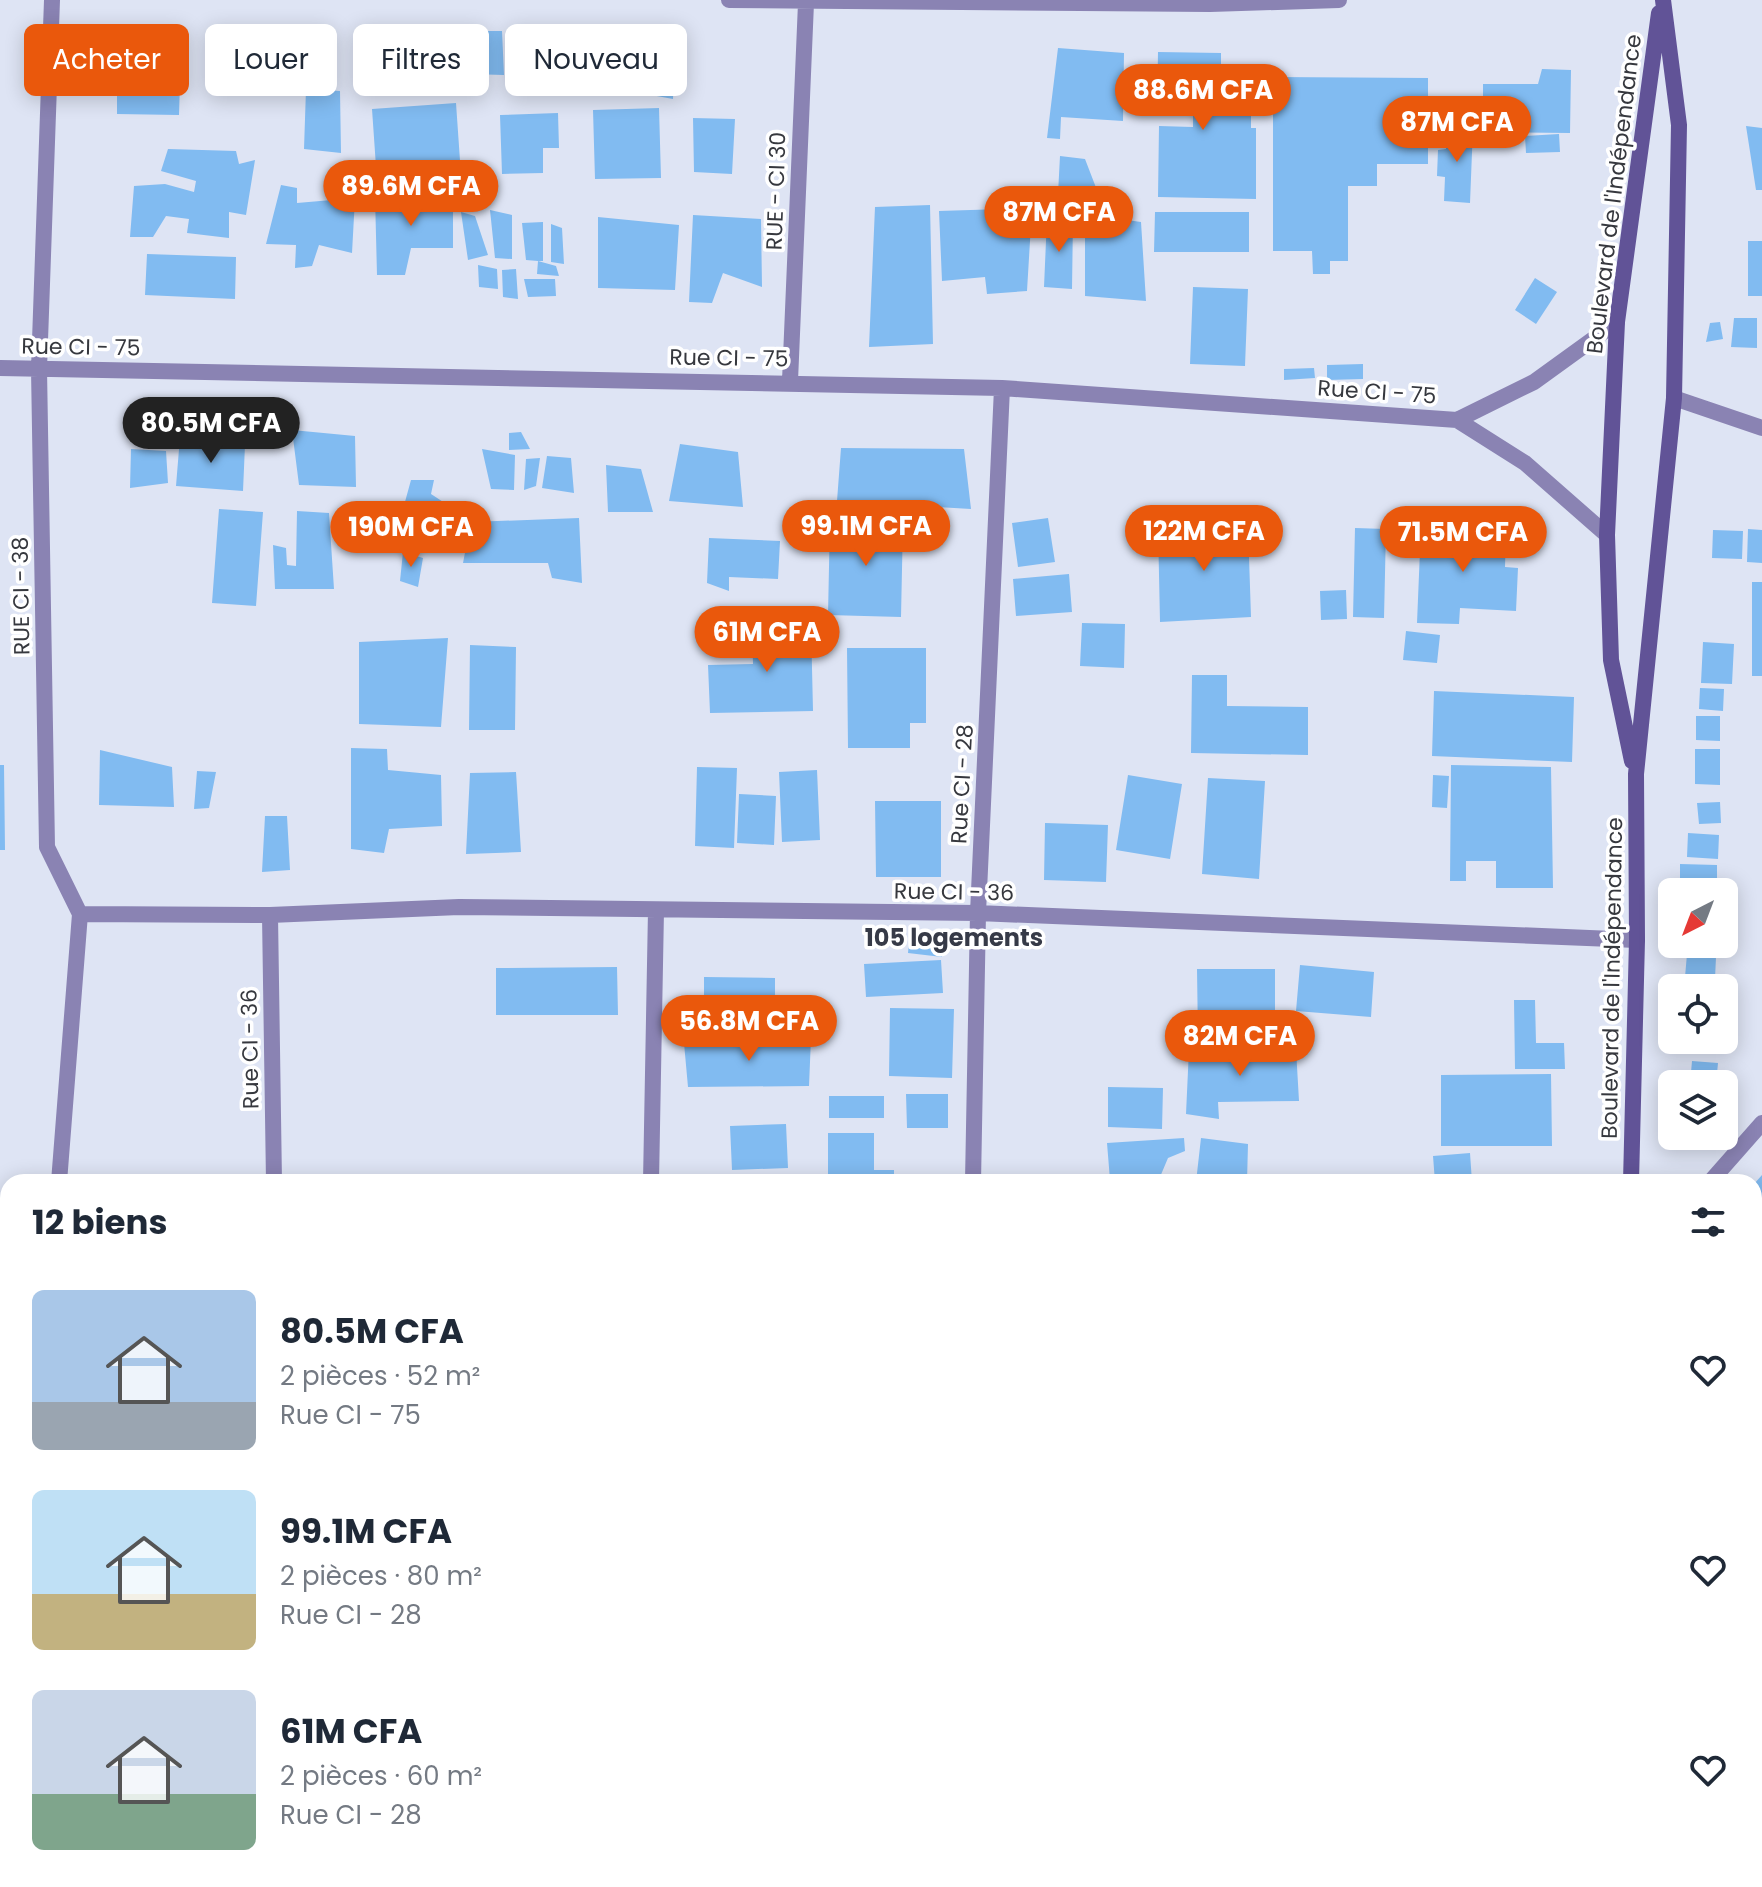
<!DOCTYPE html>
<html lang="fr">
<meta charset="utf-8">
<style>
:root{--surface:#fff;--page:#f2f2f3;--text:#1f2937;--muted:#747a83;--accent:#ea580c}
body{margin:0;font-family:Poppins,sans-serif;background:var(--page);color:var(--text);height:100vh;display:flex;flex-direction:column;font-size:30px;white-space:nowrap}
*{box-sizing:border-box;margin:0}
p{font-size:26px;color:var(--muted)}
.icon{flex:none;width:44px;height:44px;fill:none;stroke:currentColor;stroke-width:2;stroke-linecap:round;stroke-linejoin:round}
.map{position:relative;flex:1;overflow:hidden}
.details{position:absolute;left:0px;top:1174px;width:1762px;height:714px;display:flex;flex-direction:column;background:var(--surface);border-radius:24px 24px 0 0;box-shadow:0 4px 20px #0003}
.details>*{flex:none}
.banner{position:absolute;left:24px;top:24px;width:800px;height:72px;display:flex;gap:16px}
.needle{width:52px;rotate:222deg}
.fabs{position:absolute;left:1658px;top:878px;display:grid;gap:16px}
.fabs a{display:grid;place-items:center;width:80px;height:80px;border-radius:12px;background:var(--surface);box-shadow:0 4px 20px #0003;font-size:40px}
.price{position:absolute;translate:-50% -68px;padding:0 18px;border-radius:28px;background:var(--accent);color:#fff;font-size:26px;line-height:52px;filter:drop-shadow(0 2px 4px #0008)}
.price::after{content:'';position:absolute;left:50%;top:48px;width:24px;height:18px;margin-left:-12px;background:inherit;clip-path:polygon(0 0,100% 0,50% 100%)}
.price.selected{background:#222;color:#fff}
ul{padding:0;list-style:none}
li{display:flex;align-items:center;gap:24px;height:200px;padding:0 32px}
li span{display:grid;place-items:center;flex:none;width:224px;height:160px;border-radius:12px;color:#555}
li>.icon{margin-inline-start:auto}
span .icon{width:96px;height:96px;fill:#fffc;stroke-width:1}
li b{font-size:34px}
h2{display:flex;justify-content:space-between;align-items:center;height:96px;padding:0 32px;font-size:34px}
.pill{padding:0 28px;border-radius:12px;background:var(--surface);box-shadow:0 4px 20px #0003;font-size:28px;line-height:72px}
.pill.selected{background:var(--accent);color:#fff}
.map>svg:first-child{display:block}
.built{fill:#d1d9ef}
.building{fill:#81bbf1}
.lines{fill:none;stroke-linecap:round;stroke-linejoin:round}
.street{stroke:#8a83b3;stroke-width:16}
.secondary{stroke:#615397;stroke-width:16}
.labels{text-anchor:middle;dominant-baseline:central;stroke-width:7;stroke-linejoin:round;paint-order:stroke}
.street-label{font-size:22px;fill:#36383e;stroke:#fff}
.neighbourhood-label{font-size:24px;font-weight:bold;fill:#363a47;stroke:#fff}
</style>
<div class="map">
<svg width="1762" height="1887" viewBox="0 0 1762 1887">
<rect width="100%" height="100%" fill="#dee4f4"/>
<path class="built" d="M8,1309V1880H236L235,1887H0V1317Z"/>
<path class="building" d="M466,31H502L504,75L469,74Z
M1058,48L1124,53L1123,121L1061,117L1060,139L1047,138Z
M1158,52L1221,53V81H1228L1227,110L1251,111V128H1256V199L1158,197L1159,126L1193,127V116L1157,115Z
M674,68L673,99L635,92L640,69Z
M1542,69L1571,70L1570,133L1483,132V84H1538Z
M117,77L180,82L179,115L117,114Z
M1273,77L1428,78V164H1377V186H1348V261H1330V274H1313L1312,251H1273Z
M306,89L340,91L341,153L304,149Z
M456,103L461,175L377,181L372,109Z
M659,108L661,178L595,179L593,110Z
M558,113L559,148H543V173L502,174L500,115Z
M693,118L735,119L732,174L694,172Z
M1446,126L1473,127L1470,203L1444,201L1445,177L1437,176L1438,150L1446,149Z
M1746,126L1762,128V190H1756Z
M1559,134L1560,152L1526,153L1525,136Z
M168,149L236,151L239,164L255,160L246,215L229,212V238L187,233L189,219L166,216L153,237H130L134,186L165,184L194,192L196,181L161,171Z
M1060,156L1085,159L1100,198L1058,194Z
M281,185L297,188V203L355,198L352,253L319,245L312,266L295,268L296,245L266,244Z
M453,195V248H411L405,275H377L375,196Z
M930,205L933,344L869,347L875,207Z
M1032,208L1027,291L987,294L985,277L942,281L939,211Z
M490,210L512,215V259L495,258Z
M461,212L475,216L488,255L468,260Z
M1155,212H1249V252H1154Z
M1085,214L1141,222L1146,301L1085,296Z
M693,215L761,219L762,287L723,273L712,303L689,302Z
M598,217L679,225L675,290L598,288Z
M1047,218L1073,219L1072,289L1044,287Z
M543,222V261H538L556,266L559,276L537,274L538,261L526,260L522,223Z
M551,224L562,228L564,264L551,262Z
M1748,241H1762V296H1748Z
M147,254L236,257L235,299L145,295Z
M478,265L497,269L498,289L479,287Z
M516,269L518,299L503,297L502,270Z
M1535,278L1557,292L1536,324L1515,310Z
M524,279H555L556,296L528,297Z
M1193,287L1248,289L1245,366L1190,364Z
M1734,318H1757V348L1731,347Z
M1720,322L1723,339L1706,342L1710,323Z
M1363,364V379L1327,380V365Z
M1314,368L1315,378L1284,380V369Z
M292,430L355,436L356,487L299,485Z
M521,432L530,449L509,450V433Z
M180,437L245,445L243,491L176,486Z
M680,444L738,452L743,507L669,501Z
M841,448L964,449L971,509L837,501Z
M131,449L166,451L168,483L130,488Z
M482,449L515,455L514,490L491,489Z
M547,456L571,458L574,493L542,488Z
M540,458L536,486L524,490L526,459Z
M606,465L641,469L653,512H608Z
M411,480H434L431,494L457,511L449,534L397,531Z
M219,509L263,512L256,606L212,603Z
M297,511L329,513L334,589H275L273,545L286,548L287,565L296,566Z
M579,518L582,583L552,578L548,563H463L471,522Z
M1048,518L1055,562L1018,567L1012,523Z
M830,519L903,521L901,617L828,615Z
M1421,526L1506,530L1505,567L1518,568L1516,611L1460,608L1459,624L1417,623Z
M1158,527H1248L1251,617L1160,622Z
M1355,528L1386,529L1384,618L1353,617Z
M1748,529L1762,530V563L1747,562Z
M1713,530L1743,531L1742,559L1712,558Z
M709,538L780,541L778,579L729,577V591L707,583Z
M403,552L423,558L418,587L400,581Z
M1069,574L1072,612L1016,616L1013,579Z
M1752,582H1762V676H1752Z
M1346,590L1347,619L1321,620L1320,591Z
M1082,623L1125,624L1124,668L1080,666Z
M811,625L813,711L710,713L708,665L753,664L752,626Z
M1406,631L1440,635L1437,663L1403,660Z
M448,638L441,727L359,724V642Z
M1703,642L1734,644L1732,684L1701,683Z
M470,645L516,647L515,730H469Z
M847,648H926V723H910V748H848Z
M1192,675H1227V706L1308,707V755L1191,753Z
M1700,688L1724,689L1723,711L1699,709Z
M1434,691L1574,697L1572,762L1432,756Z
M1696,716H1720V741L1696,740Z
M351,748L387,749L388,770L441,775L442,826L389,829L384,853L351,849Z
M1695,749H1720V785L1695,784Z
M100,750L172,767L174,807L99,805Z
M0,765H4L5,850H0Z
M1451,765L1551,767L1553,888H1496V861H1466V881H1450Z
M697,767L737,768L734,848L695,846Z
M817,770L820,840L782,842L779,772Z
M197,771L216,772L209,808L194,809Z
M516,772L521,852L466,854L470,773Z
M1128,775L1182,784L1170,859L1116,850Z
M1433,775L1449,776L1447,808L1432,807Z
M1208,778L1265,781L1259,879L1202,874Z
M739,794L776,796L774,845L737,843Z
M875,801H941V877H876Z
M1720,802L1721,823L1699,824L1697,803Z
M265,816H287L290,870L262,872Z
M1045,823L1108,825L1106,882L1044,880Z
M1688,833L1719,835L1718,859L1687,857Z
M1680,864L1717,865V889L1680,888Z
M909,942L943,946L942,957L908,953Z
M1687,954L1716,957L1715,979L1685,977Z
M941,960L943,993L866,997L864,964Z
M1300,965L1374,972L1371,1017L1296,1011Z
M617,967L618,1015H496V968Z
M1197,969H1275V1038H1198Z
M704,977L775,978V1016H704Z
M1514,1000H1535L1536,1043H1564L1565,1069H1515Z
M890,1008L954,1009L952,1078L889,1076Z
M811,1038L809,1086L688,1087L684,1043Z
M1682,1040H1715V1049H1682Z
M1189,1049H1296L1299,1101L1218,1102L1219,1119L1186,1114Z
M1692,1061L1718,1063L1716,1084H1690Z
M1551,1074L1552,1146H1441V1075Z
M1108,1087L1163,1088L1162,1129L1108,1127Z
M906,1094H948V1128H907Z
M829,1096H884V1118H829Z
M786,1124L788,1168L732,1170L730,1126Z
M828,1133H874V1170H894V1182H828Z
M1184,1138L1185,1151L1168,1158L1160,1177L1110,1180L1107,1143Z
M1201,1138L1248,1144L1247,1182H1196Z
M1470,1153L1472,1182H1435L1433,1156Z
M792,1175V1182H740V1176Z
M1762,1175V1204L1754,1197V1184Z
M1548,1176V1182H1486V1177Z
M1762,1424V1494L1754,1488V1434Z
M1754,1501L1762,1508V1535L1754,1529Z
M1762,1545V1578L1754,1571V1554Z
M1762,1627V1701L1756,1707L1754,1636Z
M577,1880H609V1887H577Z
M1047,1880L1110,1881L1109,1887H1046Z
M1162,1880H1227V1887H1163Z"/>
<g class="lines">
<path class="street" d="M52,0L39,369L47,847L80,914L59,1182
M729,0L1210,4L1339,0
M0,368L1002,388L1457,420L1525,463L1607,535
M790,381L806,3
M1674,398L1762,428
M1457,420L1534,382L1617,322
M80,914L270,915L459,907L978,913L1637,940
M270,915L274,1182
M651,1182L656,910
M973,1182L978,913L1002,388
M1710,1182L1762,1123
M0,1268L8,1261
M1754,1365L1762,1357
M1754,1859L1762,1858
M262,1887L263,1880
M691,1887V1880
M1130,1887V1880"/>
<path class="secondary" d="M1632,761L1611,660L1607,535L1617,322L1659,13
M1631,1182L1637,940L1636,774L1674,398L1679,125L1663,0
M1606,1880V1887"/>
</g>
<g class="labels">
<g class="street-label">
<text transform="translate(776 191) rotate(-88)">RUE - CI 30</text>
<text transform="translate(1614 194) rotate(-83)">Boulevard de l'Indépendance</text>
<text transform="translate(81 347) rotate(1)">Rue CI - 75</text>
<text transform="translate(729 358) rotate(1)">Rue CI - 75</text>
<text transform="translate(1377 392) rotate(4)">Rue CI - 75</text>
<text transform="translate(21 596) rotate(-91)">RUE CI - 38</text>
<text transform="translate(962 784) rotate(-87)">Rue CI - 28</text>
<text transform="translate(954 892) rotate(1)">Rue CI - 36</text>
<text transform="translate(1612 978) rotate(-89)">Boulevard de l'Indépendance</text>
<text transform="translate(250 1049) rotate(-91)">Rue CI - 36</text>
</g>
<g class="neighbourhood-label">
<text x="954" y="937">105 logements</text>
</g>
</g>
</svg>
<div class="fabs">
<a><svg class="needle" viewBox="-14 -14 28 28"><path d="M0-13l5 13h-10z" fill="#e53935"/><path d="M0 13l5-13h-10z" fill="#747a83"/></svg></a>
<a><svg class="icon" aria-label="locate" viewBox="0 0 24 24"><circle cx="12" cy="12" r="6"/><path d="M12 2v4M12 18v4M2 12h4M18 12h4"/></svg></a>
<a><svg class="icon" aria-label="layers" viewBox="0 0 24 24"><path d="M12 4l9 5-9 5-9-5zM3 14l9 5 9-5"/></svg></a>
</div>
<b class="price" style="left:1203px;top:132px">88.6M CFA</b>
<b class="price" style="left:1457px;top:164px">87M CFA</b>
<b class="price" style="left:411px;top:228px">89.6M CFA</b>
<b class="price" style="left:1059px;top:254px">87M CFA</b>
<b class="price selected" style="left:211px;top:465px">80.5M CFA</b>
<b class="price" style="left:866px;top:568px">99.1M CFA</b>
<b class="price" style="left:411px;top:569px">190M CFA</b>
<b class="price" style="left:1204px;top:573px">122M CFA</b>
<b class="price" style="left:1463px;top:574px">71.5M CFA</b>
<b class="price" style="left:767px;top:674px">61M CFA</b>
<b class="price" style="left:749px;top:1063px">56.8M CFA</b>
<b class="price" style="left:1240px;top:1078px">82M CFA</b>
<div class="banner">
<a class="pill selected">Acheter</a>
<a class="pill">Louer</a>
<a class="pill">Filtres</a>
<a class="pill">Nouveau</a>
</div>
<section class="details">
<h2>12 biens<svg class="icon" aria-label="filters" viewBox="0 0 24 24"><path d="M4 7h16M4 17h16"/><circle cx="9" cy="7" r="2"/><circle cx="15" cy="17" r="2"/></svg></h2>
<ul>
<li><span style="background:linear-gradient(#a9c7e8 70%,#9aa5b1 0)"><svg class="icon" aria-label="home" viewBox="0 0 24 24"><path d="M3 11l9-7 9 7M6 9v11h12V9"/></svg></span><div><b>80.5M CFA</b><p>2 pièces · 52 m²</p><p>Rue CI - 75</p></div><svg class="icon" aria-label="heart" viewBox="0 0 24 24"><path d="M12 20l-8-8c-3-5 5-10 8-4 3-6 11-1 8 4z"/></svg></li>
<li><span style="background:linear-gradient(#bfe0f5 65%,#c2b280 0)"><svg class="icon" aria-label="home" viewBox="0 0 24 24"><path d="M3 11l9-7 9 7M6 9v11h12V9"/></svg></span><div><b>99.1M CFA</b><p>2 pièces · 80 m²</p><p>Rue CI - 28</p></div><svg class="icon" aria-label="heart" viewBox="0 0 24 24"><path d="M12 20l-8-8c-3-5 5-10 8-4 3-6 11-1 8 4z"/></svg></li>
<li><span style="background:linear-gradient(#c9d6e8 65%,#7fa58c 0)"><svg class="icon" aria-label="home" viewBox="0 0 24 24"><path d="M3 11l9-7 9 7M6 9v11h12V9"/></svg></span><div><b>61M CFA</b><p>2 pièces · 60 m²</p><p>Rue CI - 28</p></div><svg class="icon" aria-label="heart" viewBox="0 0 24 24"><path d="M12 20l-8-8c-3-5 5-10 8-4 3-6 11-1 8 4z"/></svg></li>
</ul>
</section>
</div>
